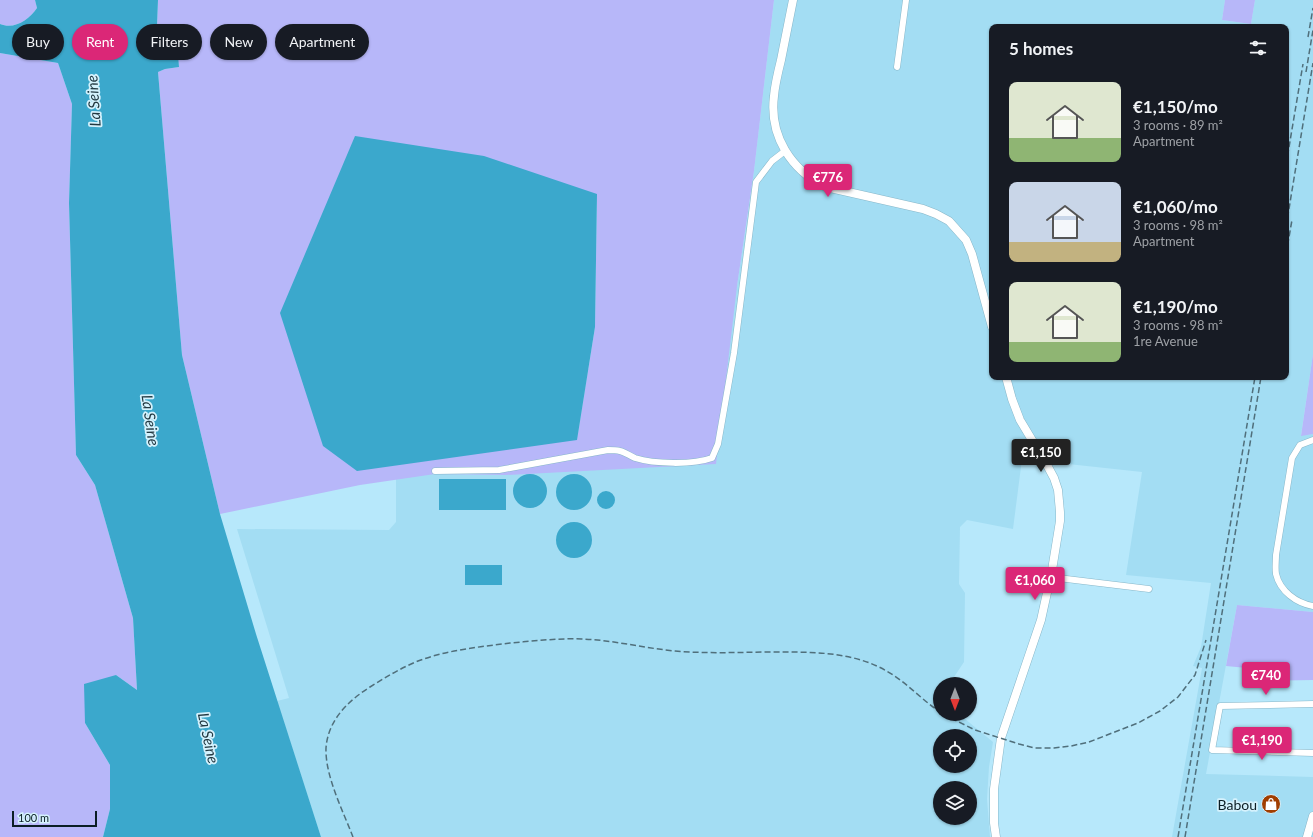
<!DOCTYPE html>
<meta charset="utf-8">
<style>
:root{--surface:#171b24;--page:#20242c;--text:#f1f3f6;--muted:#9ea1a6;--accent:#db2777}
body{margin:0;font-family:Lato,sans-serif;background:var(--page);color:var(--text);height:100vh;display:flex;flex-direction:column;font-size:15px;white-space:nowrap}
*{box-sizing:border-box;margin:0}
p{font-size:13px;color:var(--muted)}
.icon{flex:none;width:22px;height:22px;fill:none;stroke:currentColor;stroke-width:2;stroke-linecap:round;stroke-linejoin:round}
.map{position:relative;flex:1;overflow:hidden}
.details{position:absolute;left:989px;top:24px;width:300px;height:356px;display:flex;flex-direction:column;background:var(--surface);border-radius:8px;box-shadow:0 1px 3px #0004}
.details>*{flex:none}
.hud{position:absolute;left:12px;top:24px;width:380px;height:36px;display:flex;gap:8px}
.needle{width:26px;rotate:180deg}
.buttons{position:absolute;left:933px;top:677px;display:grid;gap:8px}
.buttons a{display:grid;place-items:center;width:44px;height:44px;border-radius:50%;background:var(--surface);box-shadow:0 1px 3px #0004;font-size:20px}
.scale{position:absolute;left:12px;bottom:10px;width:85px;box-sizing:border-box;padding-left:4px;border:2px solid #0b1e25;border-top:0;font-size:11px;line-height:14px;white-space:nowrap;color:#0b1e25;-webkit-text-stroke:3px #d5f2fd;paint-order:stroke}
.price{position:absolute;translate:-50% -34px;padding:0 9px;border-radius:4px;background:var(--accent);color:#fff;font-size:13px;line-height:26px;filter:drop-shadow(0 1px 2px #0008)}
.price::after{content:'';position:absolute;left:50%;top:24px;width:12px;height:9px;margin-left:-6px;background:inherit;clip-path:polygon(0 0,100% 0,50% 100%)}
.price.on{background:#222;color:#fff}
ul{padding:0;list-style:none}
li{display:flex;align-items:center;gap:12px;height:100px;padding:0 20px}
li span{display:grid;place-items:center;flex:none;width:112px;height:80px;border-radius:8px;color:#555}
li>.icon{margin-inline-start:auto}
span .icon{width:48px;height:48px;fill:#fffc;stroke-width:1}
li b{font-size:17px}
h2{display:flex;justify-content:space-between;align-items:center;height:48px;padding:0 20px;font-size:17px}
.chip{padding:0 14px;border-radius:18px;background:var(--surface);box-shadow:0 1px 3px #0004;font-size:14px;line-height:36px}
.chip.on{background:var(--accent);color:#fff}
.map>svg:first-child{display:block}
.built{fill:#a3ddf3;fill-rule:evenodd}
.green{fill:#b7b7f9;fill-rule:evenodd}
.water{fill:#3ba8cc}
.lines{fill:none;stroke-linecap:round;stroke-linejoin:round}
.street-casing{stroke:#88b7c9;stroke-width:7}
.secondary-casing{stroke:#88b7c9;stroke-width:9}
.street{stroke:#fff;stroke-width:6}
.secondary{stroke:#fff;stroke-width:8}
.rail{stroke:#506f7b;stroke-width:1.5;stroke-dasharray:6 3;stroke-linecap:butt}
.labels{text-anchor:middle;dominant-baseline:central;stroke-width:3.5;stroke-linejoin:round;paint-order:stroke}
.poi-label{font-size:14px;fill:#0b1e25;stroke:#d5f2fd;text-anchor:end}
.water-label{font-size:15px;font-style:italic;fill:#223942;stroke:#d5f2fd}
</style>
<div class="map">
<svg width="1313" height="837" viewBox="0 0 1313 837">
<rect width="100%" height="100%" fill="#b7e8fb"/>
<path class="built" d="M774,0H1225L1222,20L1251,24L1255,0H1313V354L1301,435L1313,434V612L1237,605L1206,774L1313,777V837H1172L1202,668L1193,666L1201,647L1211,583L1126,575L1142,472L1022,459L1013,529L967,520L960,527L959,584L965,593L964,662L952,680L950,684H940V714H959L993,742L989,767L987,799L990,837H321L277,701L289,698L237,529L389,530L396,522V477L737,286L754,171ZM992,27H1286V377H992ZM940,736H970V766H940ZM940,788H970V818H940Z"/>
<path class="green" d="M0,0H35L37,8C29,20 14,30 0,24Z
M158,0H774L754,171L737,286L716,464L506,475L435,474L360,485L220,514L182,355L158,72L165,69L179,67L177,55L156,51ZM597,194L595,327L577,440Z
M1225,0H1255L1251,24L1222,20Z
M0,53L58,63L72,104L69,203L76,455L95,485L133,618L137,690L116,675L85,723L110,765V809L103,837H0Z
M1313,354V434L1301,436Z
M1237,605L1313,612V680L1245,681L1247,668L1226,666Z"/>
<path class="water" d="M35,0H158L156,51L178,55L179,67L165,69L158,72L182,355L220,514L256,634L321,837H103L110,809V765L85,723L84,684L116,675L137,690L133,618L95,485L76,455L69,203L72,104L58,63L0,53V24C14,30 29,20 37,8Z
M355,136L484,156L597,194L595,327L577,440L357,471L323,446L280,313Z
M513 491a17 17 0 1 1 34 0a17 17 0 1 1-34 0Z
M556 492a18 18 0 1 1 36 0a18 18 0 1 1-36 0Z
M439,479H506V510H439Z
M597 500a9 9 0 1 1 18 0a9 9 0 1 1-18 0Z
M556 540a18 18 0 1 1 36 0a18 18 0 1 1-36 0Z
M465,565H502V585H465Z"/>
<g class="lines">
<defs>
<path id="street" d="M897,67L906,0
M1313,440L1300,445L1292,458L1276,555C1276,561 1275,568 1276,574C1280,591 1296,603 1313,606
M435,471L499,470L608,450C612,450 616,450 620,451C625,452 630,456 635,458C654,464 693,465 712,458L718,444L734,353L756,182L772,161L785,151
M1050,577L1149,589
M1313,704L1220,706L1212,750L1313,753"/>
<path id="secondary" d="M793,0C789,20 785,40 781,60C778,72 775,84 774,96C769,136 791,170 826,187L923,209L936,214L949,221L966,240L972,254L992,327
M996,837L994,823V789L1001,738L1041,620L1052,570L1060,521V512L1058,490L1054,478L1047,465L1020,420L1012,399L1006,377
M1307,837L1313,816"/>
</defs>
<use href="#street" class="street-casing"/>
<use href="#secondary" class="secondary-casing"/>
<use href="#street" class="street"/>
<use href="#secondary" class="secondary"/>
<path class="rail" d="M1308,37L1313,8
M1306,72L1313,30
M1286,165L1303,64
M1286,227L1313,63
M1286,254L1292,220
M943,714L975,730L1019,744L1035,748H1054L1071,746L1089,742L1138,723L1160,711L1178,697L1195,675L1206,640
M353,837C343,811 325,776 326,748C328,720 348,701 370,687C386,677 401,668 418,661C447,650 479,647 510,643C534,641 558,638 582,639C613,640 643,648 675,651C709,654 743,652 778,652C812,652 848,652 879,667C904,679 918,697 940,712
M1178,837L1255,377
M1185,837L1261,377"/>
</g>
<defs>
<symbol id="shop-disc" viewBox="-11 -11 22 22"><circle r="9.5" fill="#a13e00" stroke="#d5f2fd"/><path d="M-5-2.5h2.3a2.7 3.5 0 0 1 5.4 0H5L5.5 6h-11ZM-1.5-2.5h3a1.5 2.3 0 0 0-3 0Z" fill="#fff"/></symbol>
</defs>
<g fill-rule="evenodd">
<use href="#shop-disc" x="1260" y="793" width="22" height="22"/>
</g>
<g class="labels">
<g class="poi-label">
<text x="1257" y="804">Babou</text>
</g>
<g class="water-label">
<text transform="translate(93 101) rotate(-94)">La Seine</text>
<text transform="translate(151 420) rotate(82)">La Seine</text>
<text transform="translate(209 738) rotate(78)">La Seine</text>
</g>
</g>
</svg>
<div class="buttons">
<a><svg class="needle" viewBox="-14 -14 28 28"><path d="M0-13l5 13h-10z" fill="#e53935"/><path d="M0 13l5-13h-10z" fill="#9ea1a6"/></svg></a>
<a><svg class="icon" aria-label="locate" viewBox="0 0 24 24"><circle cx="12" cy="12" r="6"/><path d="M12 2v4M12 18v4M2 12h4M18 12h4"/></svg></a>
<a><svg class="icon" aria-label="layers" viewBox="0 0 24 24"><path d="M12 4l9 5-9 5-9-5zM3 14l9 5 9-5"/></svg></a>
</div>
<div class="scale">100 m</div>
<b class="price" style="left:828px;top:198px">€776</b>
<b class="price on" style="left:1041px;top:473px">€1,150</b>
<b class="price" style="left:1035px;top:601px">€1,060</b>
<b class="price" style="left:1266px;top:696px">€740</b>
<b class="price" style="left:1262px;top:761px">€1,190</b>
<div class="hud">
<a class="chip">Buy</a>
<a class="chip on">Rent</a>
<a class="chip">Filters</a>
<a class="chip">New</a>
<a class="chip">Apartment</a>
</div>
<section class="details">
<h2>5 homes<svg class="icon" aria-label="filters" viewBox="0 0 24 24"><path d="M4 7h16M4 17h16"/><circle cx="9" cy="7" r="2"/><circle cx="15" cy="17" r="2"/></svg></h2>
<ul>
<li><span style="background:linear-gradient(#dfe7d0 70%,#8fb573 0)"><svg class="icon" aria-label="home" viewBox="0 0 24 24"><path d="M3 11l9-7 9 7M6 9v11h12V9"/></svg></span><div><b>€1,150/mo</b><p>3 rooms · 89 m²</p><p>Apartment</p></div></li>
<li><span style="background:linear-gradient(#c9d6e8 75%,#c2b280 0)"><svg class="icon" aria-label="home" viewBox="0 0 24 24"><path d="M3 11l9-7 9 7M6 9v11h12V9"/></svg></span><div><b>€1,060/mo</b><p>3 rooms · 98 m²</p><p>Apartment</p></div></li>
<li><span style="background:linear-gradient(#dfe7d0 75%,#8fb573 0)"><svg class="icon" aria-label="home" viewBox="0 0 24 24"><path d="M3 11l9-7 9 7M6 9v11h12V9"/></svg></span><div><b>€1,190/mo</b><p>3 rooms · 98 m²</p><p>1re Avenue</p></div></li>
</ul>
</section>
</div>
